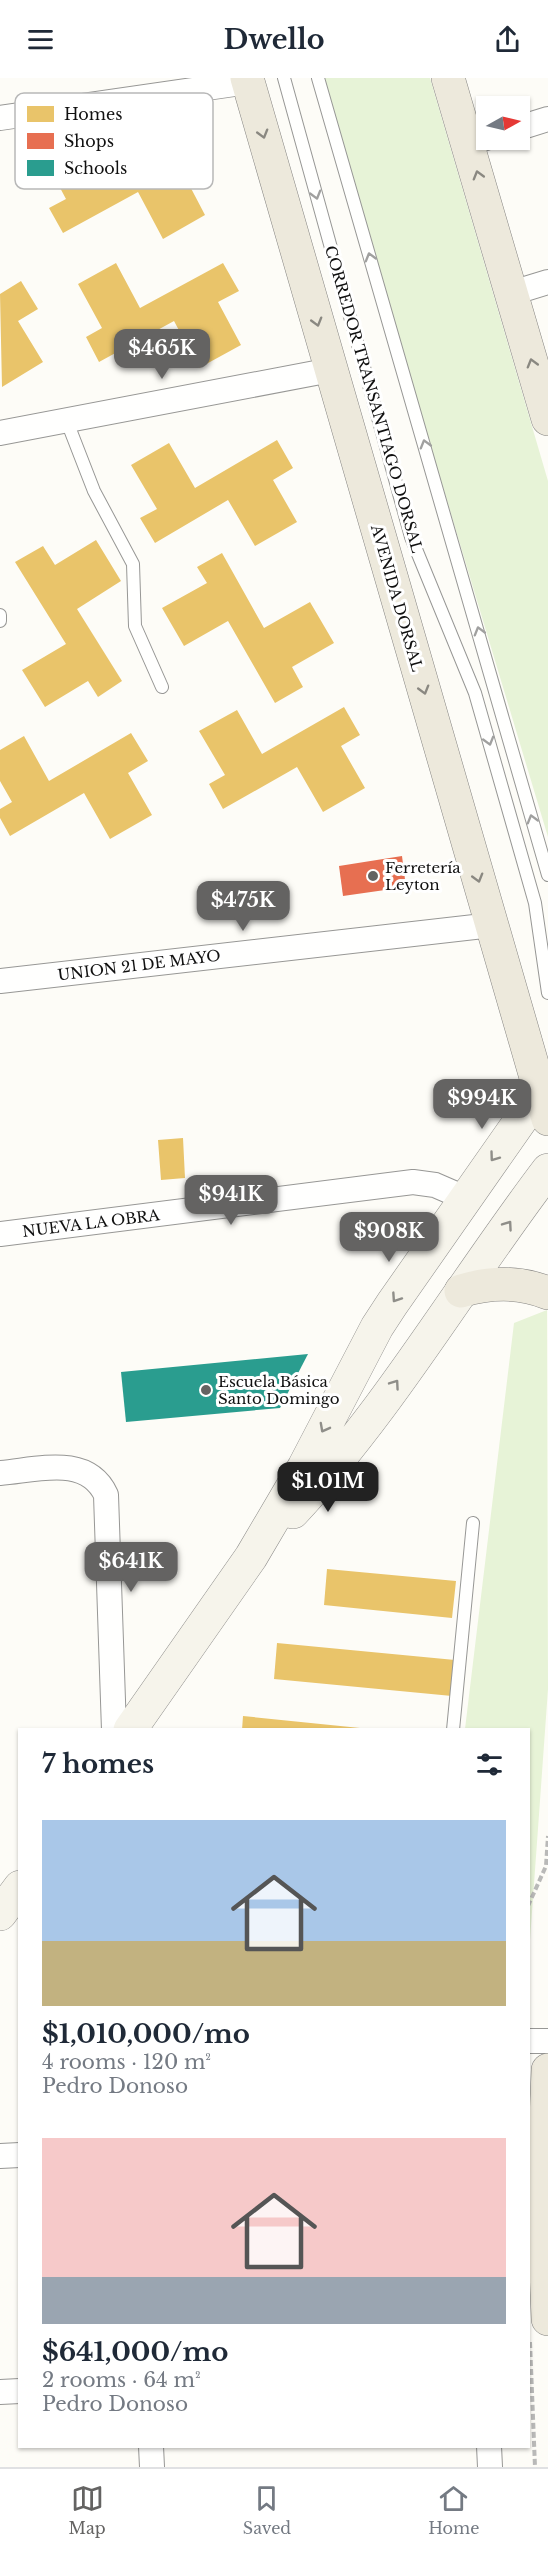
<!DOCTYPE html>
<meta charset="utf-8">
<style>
:root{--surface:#fff;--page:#f6f6f7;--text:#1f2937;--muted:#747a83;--line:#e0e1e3;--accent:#646362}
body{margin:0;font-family:"Libre Baskerville",serif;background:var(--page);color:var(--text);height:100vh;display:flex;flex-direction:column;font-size:22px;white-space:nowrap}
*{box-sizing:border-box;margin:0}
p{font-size:20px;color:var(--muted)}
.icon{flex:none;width:33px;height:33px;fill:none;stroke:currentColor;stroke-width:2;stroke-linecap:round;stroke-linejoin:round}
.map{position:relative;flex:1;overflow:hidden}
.panel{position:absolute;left:18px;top:1650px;width:512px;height:720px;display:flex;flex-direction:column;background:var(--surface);border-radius:0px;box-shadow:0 2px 4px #0004}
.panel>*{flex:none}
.needle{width:39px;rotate:82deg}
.controls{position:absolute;left:476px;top:18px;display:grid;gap:12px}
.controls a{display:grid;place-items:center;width:54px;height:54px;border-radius:0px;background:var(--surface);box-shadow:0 2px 4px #0004;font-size:30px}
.price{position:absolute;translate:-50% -51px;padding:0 14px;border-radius:12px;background:var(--accent);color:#fff;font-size:20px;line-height:39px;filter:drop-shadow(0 2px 3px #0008)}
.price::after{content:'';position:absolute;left:50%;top:36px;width:18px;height:14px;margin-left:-9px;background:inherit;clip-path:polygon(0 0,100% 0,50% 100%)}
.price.current{background:#222;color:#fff}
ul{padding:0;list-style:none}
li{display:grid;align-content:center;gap:12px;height:318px;padding:0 24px}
li span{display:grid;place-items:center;height:186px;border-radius:0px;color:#555}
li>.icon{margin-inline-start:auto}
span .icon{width:108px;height:108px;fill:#fffc;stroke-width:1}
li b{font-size:26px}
h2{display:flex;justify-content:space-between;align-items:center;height:72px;padding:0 24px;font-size:26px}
header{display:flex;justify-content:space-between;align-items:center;height:78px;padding:0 24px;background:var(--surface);font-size:27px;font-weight:700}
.tabs{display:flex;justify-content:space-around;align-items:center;height:84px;border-top:2px solid var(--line);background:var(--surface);font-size:16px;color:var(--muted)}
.tabs a{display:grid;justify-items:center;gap:3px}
.tabs .current{color:var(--accent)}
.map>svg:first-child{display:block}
.green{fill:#e7f3d7}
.homes{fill:#e9c46a}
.shops{fill:#e76f51}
.schools{fill:#2a9d8f}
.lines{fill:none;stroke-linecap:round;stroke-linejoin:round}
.service-casing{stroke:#979795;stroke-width:14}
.minor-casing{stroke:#979795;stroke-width:26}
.secondary-casing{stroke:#8e8d8b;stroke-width:34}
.primary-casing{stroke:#858482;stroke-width:34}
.path{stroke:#b9b9b8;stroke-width:4;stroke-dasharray:6 3;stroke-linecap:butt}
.service{stroke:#fffffe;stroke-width:12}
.minor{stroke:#fffffe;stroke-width:24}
.secondary{stroke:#f6f4eb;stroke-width:33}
.primary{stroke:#ede9dc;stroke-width:33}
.oneway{stroke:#8a8881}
.oneway2{stroke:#a0a09f}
.oneway3{stroke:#8f8e89}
.poi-dot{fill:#646362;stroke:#fff;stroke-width:2}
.labels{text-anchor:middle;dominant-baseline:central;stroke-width:6;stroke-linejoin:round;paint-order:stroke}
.street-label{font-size:15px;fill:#111;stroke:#fff}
.poi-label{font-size:15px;fill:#111;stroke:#fff;text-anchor:start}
.key{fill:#fff;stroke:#b8b8b8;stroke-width:1.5}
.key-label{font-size:16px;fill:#111}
</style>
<header><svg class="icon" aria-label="menu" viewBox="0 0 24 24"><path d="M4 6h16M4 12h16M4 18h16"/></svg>Dwello<svg class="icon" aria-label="share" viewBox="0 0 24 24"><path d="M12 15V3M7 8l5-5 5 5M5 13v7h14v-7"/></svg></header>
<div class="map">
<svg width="548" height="2389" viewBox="0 0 548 2389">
<rect width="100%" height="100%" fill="#fdfcf7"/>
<path class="green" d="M324,0H430L548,403V759L351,103Z
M547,1232L548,1611L528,1890V1652L465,1651L514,1245Z"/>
<path class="homes" d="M187,55L203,84L183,95L205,137L163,161L138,114L63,155L49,130L66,121L42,76L80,56L104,101Z
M116,185L140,230L223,185L239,213L218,224L241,267L199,290L174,243L99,284L86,259L102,250L78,206Z
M21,203L38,231L18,243L43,284L2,309L0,216Z
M277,362L293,390L273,402L297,444L255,468L228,422L155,465L140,440L157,431L131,387L169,365L195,410Z
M96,462L121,503L77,531L122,603L98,619L88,603L45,629L22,592L66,566L15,484L43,468L55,487Z
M222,475L264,550L310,524L334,565L292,589L303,609L275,625L228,543L184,568L162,530L207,505L197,489Z
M344,629L360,657L341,668L365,710L323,734L297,689L223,731L209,706L225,697L199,653L237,632L262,676Z
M131,655L148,683L128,695L152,737L110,761L84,715L10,758L0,740V731L12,724L0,703V672L24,658L49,703Z
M183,1060L185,1100L161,1102L158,1062Z
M327,1491L456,1503L452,1540L324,1527Z
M277,1565L455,1582L452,1618L274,1601Z
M243,1638L360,1650V1652H242Z"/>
<path class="shops" d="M402,778L406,809L343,818L339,788Z"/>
<path class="schools" d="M308,1276L280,1330L126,1344L121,1294Z"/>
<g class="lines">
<defs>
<path id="service" d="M284,0L411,459L475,615L535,825L548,915
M318,0L548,797
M66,341L94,413L133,486L135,548L162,609
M0,537V543
M453,1652L473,1445"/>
<path id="minor" d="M0,40L248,4
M519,50L548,41
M469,65L486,60
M512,215L548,204
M0,355L331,292
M0,903L492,847
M0,1156L413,1104L435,1107L465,1120
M0,1395C37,1392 87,1376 106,1417L114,1652
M528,1963H548
M0,2078L20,2077
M0,2314L20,2313
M151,2368L152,2389
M489,2368L490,2389"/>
<path id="secondary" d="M293,1434C390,1330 462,1205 548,1092
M130,1652L251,1479L304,1389L377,1249L392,1226L548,1003
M0,1836L20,1809"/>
<path id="primary" d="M247,0L548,1041
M448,0L548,341
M461,1213C491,1204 519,1203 548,1215
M548,1992L543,2117L548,2241"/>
</defs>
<use href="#service" class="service-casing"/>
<use href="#minor" class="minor-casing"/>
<use href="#secondary" class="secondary-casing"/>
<use href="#primary" class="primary-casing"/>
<path class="path" d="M528,1828L546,1788L548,1758
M530,2264L535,2389"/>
<use href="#service" class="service"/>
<use href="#minor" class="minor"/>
<use href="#secondary" class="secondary"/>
<use href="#primary" class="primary"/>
</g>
<defs><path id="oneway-chevron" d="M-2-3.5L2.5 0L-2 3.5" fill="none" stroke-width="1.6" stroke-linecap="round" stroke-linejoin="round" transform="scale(1.5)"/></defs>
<g class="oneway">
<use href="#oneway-chevron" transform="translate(263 56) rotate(74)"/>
<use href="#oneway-chevron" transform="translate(478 97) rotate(-106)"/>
<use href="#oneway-chevron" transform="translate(317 244) rotate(74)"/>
<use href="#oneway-chevron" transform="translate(532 285) rotate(-106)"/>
<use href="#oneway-chevron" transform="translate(424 612) rotate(74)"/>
<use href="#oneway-chevron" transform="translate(478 800) rotate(74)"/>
</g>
<g class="oneway2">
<use href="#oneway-chevron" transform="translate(316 117) rotate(74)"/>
<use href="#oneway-chevron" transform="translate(370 179) rotate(-106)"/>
<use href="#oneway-chevron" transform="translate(425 366) rotate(-106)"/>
<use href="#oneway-chevron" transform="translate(479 553) rotate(-106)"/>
<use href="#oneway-chevron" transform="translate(489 663) rotate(74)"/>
<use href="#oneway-chevron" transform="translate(532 741) rotate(-106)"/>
</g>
<g class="oneway3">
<use href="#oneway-chevron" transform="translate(494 1079) rotate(126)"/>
<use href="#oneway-chevron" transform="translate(508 1147) rotate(-55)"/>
<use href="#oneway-chevron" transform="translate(396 1220) rotate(124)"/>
<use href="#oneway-chevron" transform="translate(395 1306) rotate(-55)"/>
<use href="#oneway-chevron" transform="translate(324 1350) rotate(118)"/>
</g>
<g class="poi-dot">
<circle cx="373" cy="798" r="6"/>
<circle cx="206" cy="1312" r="6"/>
</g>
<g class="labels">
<g class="street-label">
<text transform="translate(374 321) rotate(74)">CORREDOR TRANSANTIAGO DORSAL</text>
<text transform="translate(397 520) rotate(74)">AVENIDA DORSAL</text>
<text transform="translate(139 887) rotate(-7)">UNION 21 DE MAYO</text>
<text transform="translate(91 1145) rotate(-7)">NUEVA LA OBRA</text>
</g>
<g class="poi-label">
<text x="385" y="789">Ferretería<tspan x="385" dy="17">Leyton</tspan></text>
<text x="218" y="1303">Escuela Básica<tspan x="218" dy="17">Santo Domingo</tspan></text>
</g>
</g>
<rect x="15" y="15" width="198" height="96" rx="9" class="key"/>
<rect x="27" y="28" width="27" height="16" fill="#e9c46a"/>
<rect x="27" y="55" width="27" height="16" fill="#e76f51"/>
<rect x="27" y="82" width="27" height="16" fill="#2a9d8f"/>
<g class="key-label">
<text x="64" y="42">Homes</text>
<text x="64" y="69">Shops</text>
<text x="64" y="96">Schools</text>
</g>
</svg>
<div class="controls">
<a><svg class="needle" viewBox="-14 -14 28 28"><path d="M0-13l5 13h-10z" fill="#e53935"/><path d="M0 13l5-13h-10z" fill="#747a83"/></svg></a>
</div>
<b class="price" style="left:162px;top:302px">$465K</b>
<b class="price" style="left:243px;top:854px">$475K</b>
<b class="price" style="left:482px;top:1052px">$994K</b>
<b class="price" style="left:231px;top:1148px">$941K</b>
<b class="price" style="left:389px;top:1185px">$908K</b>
<b class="price current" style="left:328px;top:1435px">$1.01M</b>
<b class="price" style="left:131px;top:1515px">$641K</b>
<section class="panel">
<h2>7 homes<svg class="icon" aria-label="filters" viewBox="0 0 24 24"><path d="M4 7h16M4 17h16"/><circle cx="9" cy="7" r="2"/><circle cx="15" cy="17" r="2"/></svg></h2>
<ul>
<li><span style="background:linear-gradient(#a9c7e8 65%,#c2b280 0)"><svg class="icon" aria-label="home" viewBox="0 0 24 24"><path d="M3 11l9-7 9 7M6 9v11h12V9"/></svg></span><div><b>$1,010,000/mo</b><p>4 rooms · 120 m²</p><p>Pedro Donoso</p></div></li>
<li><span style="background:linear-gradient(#f6c9c9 75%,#9aa5b1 0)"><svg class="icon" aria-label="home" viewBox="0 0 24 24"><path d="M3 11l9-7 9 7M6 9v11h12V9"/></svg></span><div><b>$641,000/mo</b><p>2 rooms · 64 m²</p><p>Pedro Donoso</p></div></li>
</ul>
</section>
</div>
<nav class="tabs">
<a class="current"><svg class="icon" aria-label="map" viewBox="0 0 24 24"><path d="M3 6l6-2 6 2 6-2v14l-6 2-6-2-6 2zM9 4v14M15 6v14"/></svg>Map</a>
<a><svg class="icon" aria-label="saved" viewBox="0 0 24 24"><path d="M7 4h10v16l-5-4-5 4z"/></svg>Saved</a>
<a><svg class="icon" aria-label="home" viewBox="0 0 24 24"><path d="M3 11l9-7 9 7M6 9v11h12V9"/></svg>Home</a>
</nav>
